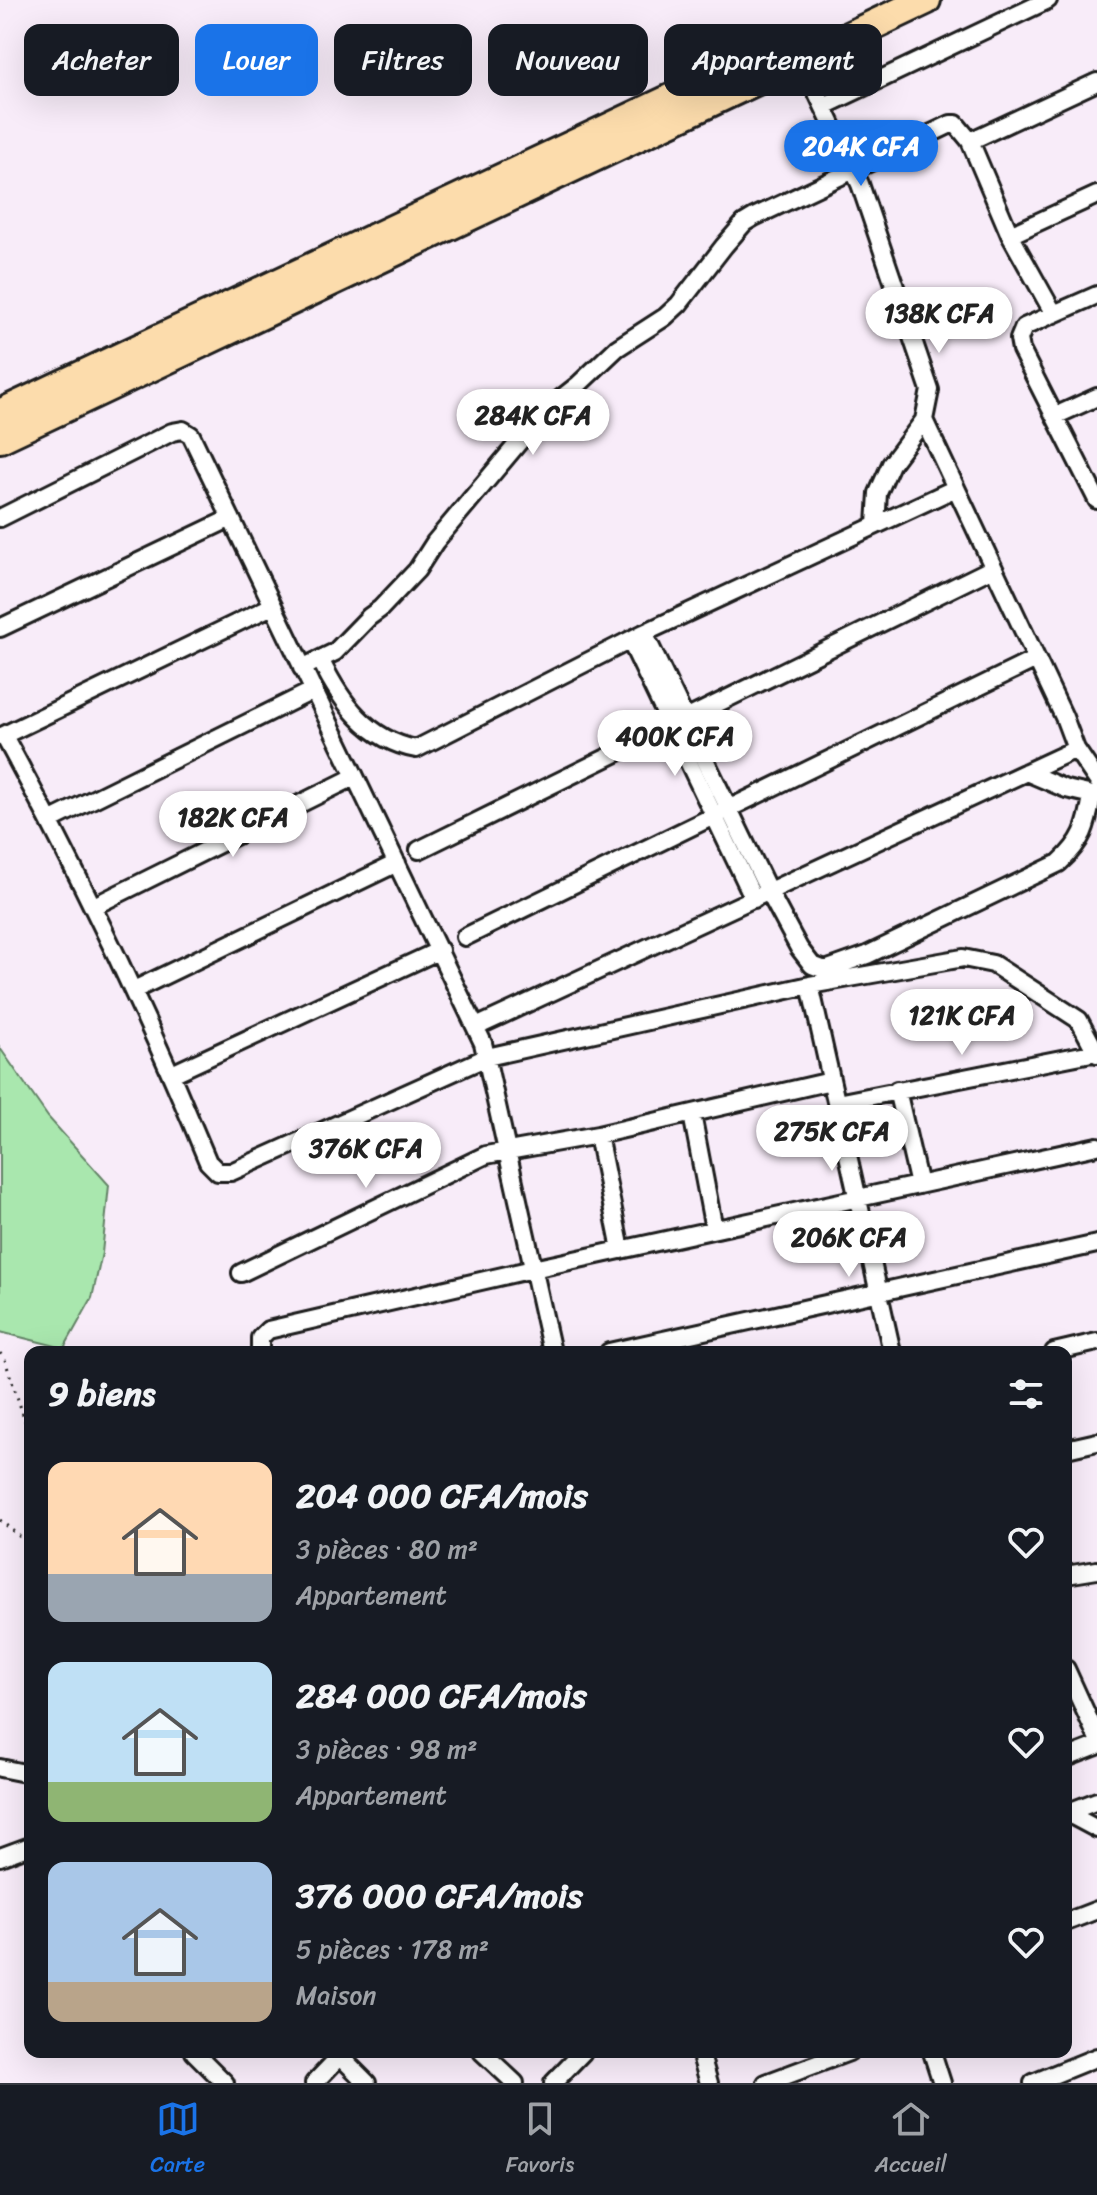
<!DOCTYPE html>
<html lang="fr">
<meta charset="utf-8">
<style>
:root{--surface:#171b24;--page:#20242c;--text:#f1f3f6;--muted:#9ea1a6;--line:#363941;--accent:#1a73e8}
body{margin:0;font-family:Sriracha,sans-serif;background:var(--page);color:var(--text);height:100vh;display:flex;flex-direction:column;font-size:30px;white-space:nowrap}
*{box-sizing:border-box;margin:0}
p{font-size:26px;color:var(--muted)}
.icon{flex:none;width:44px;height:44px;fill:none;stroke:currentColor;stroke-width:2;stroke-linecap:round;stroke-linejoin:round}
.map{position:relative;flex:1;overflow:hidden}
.panel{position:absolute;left:24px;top:1346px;width:1048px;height:712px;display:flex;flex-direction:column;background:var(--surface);border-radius:16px;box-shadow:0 8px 32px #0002}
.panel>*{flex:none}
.guide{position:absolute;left:24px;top:24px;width:1050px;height:72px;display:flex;gap:16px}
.price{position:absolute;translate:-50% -68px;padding:0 18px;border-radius:28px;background:#fff;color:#222;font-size:26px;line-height:52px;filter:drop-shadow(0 2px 4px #0008)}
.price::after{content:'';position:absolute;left:50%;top:48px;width:24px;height:18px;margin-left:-12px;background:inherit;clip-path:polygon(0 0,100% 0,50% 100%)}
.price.on{background:var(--accent);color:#fff}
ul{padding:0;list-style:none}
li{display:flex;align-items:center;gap:24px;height:200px;padding:0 24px}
li span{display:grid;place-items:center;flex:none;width:224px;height:160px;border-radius:16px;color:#555}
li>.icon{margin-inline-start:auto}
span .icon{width:96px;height:96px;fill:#fffc;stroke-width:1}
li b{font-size:34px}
h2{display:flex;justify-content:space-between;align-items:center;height:96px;padding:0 24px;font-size:34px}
.pill{padding:0 28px;border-radius:16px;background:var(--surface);box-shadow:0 8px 32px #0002;font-size:28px;line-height:72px}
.pill.on{background:var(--accent);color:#fff}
.tab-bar{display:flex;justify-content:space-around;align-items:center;height:112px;border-top:2px solid var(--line);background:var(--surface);font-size:22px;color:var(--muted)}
.tab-bar a{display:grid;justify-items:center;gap:4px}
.tab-bar .on{color:var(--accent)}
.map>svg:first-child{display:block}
.green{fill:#a9e7ae;stroke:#628265;stroke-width:2}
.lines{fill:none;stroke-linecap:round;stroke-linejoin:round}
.minor-casing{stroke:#1c1c1c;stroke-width:22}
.trunk-casing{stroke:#1c1c1c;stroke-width:34}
.path{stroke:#1c1c1c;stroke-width:3;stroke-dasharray:2 6;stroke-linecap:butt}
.minor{stroke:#fff;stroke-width:16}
.trunk{stroke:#fcdcac;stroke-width:28}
</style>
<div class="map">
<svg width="1097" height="2083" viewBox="0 0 1097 2083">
<rect width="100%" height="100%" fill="#f8ecf9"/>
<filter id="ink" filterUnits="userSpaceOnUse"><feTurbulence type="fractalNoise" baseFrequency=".0125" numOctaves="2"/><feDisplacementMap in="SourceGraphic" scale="16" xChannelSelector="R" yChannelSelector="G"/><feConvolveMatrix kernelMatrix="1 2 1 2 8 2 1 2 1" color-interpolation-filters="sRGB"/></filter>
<g filter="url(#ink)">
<path class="green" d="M0,1048L48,1117L109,1185L102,1253L92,1298L64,1348L0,1332Z"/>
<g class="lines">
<defs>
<path id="minor" d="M801,59L860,184L930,390L924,420L891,464L878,493L876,525
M824,106L1048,0
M970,141L1097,82
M1010,235L1097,195
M1097,295L1024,327L1019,339L1021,350L1097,500
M1055,416L1097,397
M924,420L1064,717L1076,749L1097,780
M0,518L172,432L183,430L191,435L483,1043L552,1352
M0,628L231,518
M644,633L769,892L799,948L812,965L825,970L867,955L1059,863C1083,841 1087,827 1092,796
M630,640L754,899
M321,661C341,702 368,740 416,749L644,633L956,488
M302,668L335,652L369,617L380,609L417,570L435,542L545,411L578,385L617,348L665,317L679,304L724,246L744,223L754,217L951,124H956L970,141L1010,235L1054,314
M4,736C80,875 148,1016 208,1162L218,1172H231L487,1057L810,985L963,958L993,964L1079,1020L1097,1054
M0,737L272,606
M1026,772L1066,789L1097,796
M51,820L312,691
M419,850L993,568
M94,906L354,777
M465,937L1036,659
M810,985L892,1352
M134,990L397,863
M476,1027L1076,749
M172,1074L440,950
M897,1090L919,1185
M837,1103L1097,1052
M692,1114L714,1229
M598,1135L621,1250
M241,1273L486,1155L598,1135L831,1081
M260,1352V1338L268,1330L533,1269L1097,1146
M609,1352L1097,1244
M1054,1352L1097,1342
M1066,1449L1097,1442
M1066,1575L1097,1570
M1066,1669L1097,1737
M1066,1758L1097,1746
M0,1768L30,1774
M1066,1813L1097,1801
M1067,1813L1097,1829
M0,1857L30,1846
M1066,1922L1097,1910
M194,2052L225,2083
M336,2052L367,2083
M482,2052L515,2083
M700,2052L709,2083
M932,2052L942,2083
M314,2083L340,2056
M553,2083L583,2052
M766,2083L849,2052
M1033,2083L1097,2057"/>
<path id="trunk" d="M0,414L771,52
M0,438L926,0"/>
</defs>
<use href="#minor" class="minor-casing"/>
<use href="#trunk" class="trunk-casing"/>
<path class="path" d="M0,1353L5,1360L30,1436
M0,1520L26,1542L30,1549"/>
<use href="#minor" class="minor"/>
<use href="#trunk" class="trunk"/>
</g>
</g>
</svg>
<b class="price on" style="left:861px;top:188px">204K CFA</b>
<b class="price" style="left:939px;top:355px">138K CFA</b>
<b class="price" style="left:533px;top:457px">284K CFA</b>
<b class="price" style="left:675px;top:778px">400K CFA</b>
<b class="price" style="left:233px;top:859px">182K CFA</b>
<b class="price" style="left:962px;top:1057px">121K CFA</b>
<b class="price" style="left:832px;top:1173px">275K CFA</b>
<b class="price" style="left:366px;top:1190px">376K CFA</b>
<b class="price" style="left:849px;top:1279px">206K CFA</b>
<div class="guide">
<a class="pill">Acheter</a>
<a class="pill on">Louer</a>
<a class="pill">Filtres</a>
<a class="pill">Nouveau</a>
<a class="pill">Appartement</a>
</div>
<section class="panel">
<h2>9 biens<svg class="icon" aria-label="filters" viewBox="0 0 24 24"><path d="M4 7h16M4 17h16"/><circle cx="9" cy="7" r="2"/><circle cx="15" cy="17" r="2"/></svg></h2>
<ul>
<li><span style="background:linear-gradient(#ffd9b3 70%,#9aa5b1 0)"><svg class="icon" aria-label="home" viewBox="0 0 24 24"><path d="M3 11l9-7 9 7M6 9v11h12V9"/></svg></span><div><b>204 000 CFA/mois</b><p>3 pièces · 80 m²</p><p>Appartement</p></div><svg class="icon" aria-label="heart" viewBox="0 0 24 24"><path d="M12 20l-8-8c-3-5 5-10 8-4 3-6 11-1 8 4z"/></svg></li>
<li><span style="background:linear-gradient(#bfe0f5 75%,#8fb573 0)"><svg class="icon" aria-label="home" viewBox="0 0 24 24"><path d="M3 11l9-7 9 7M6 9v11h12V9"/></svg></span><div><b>284 000 CFA/mois</b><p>3 pièces · 98 m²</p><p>Appartement</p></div><svg class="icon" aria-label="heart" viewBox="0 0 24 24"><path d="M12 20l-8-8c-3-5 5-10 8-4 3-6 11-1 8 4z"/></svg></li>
<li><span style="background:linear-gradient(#a9c7e8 75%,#b9a48a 0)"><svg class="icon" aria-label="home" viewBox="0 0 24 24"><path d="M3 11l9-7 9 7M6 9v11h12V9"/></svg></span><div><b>376 000 CFA/mois</b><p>5 pièces · 178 m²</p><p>Maison</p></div><svg class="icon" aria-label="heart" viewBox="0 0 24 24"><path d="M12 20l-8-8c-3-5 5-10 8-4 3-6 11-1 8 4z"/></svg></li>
</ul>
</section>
</div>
<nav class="tab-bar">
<a class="on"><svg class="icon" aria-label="map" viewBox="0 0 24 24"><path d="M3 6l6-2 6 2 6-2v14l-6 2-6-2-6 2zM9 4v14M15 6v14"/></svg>Carte</a>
<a><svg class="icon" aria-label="saved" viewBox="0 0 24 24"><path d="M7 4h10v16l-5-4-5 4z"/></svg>Favoris</a>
<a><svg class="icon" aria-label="home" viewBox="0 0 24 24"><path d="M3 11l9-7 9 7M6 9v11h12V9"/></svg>Accueil</a>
</nav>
